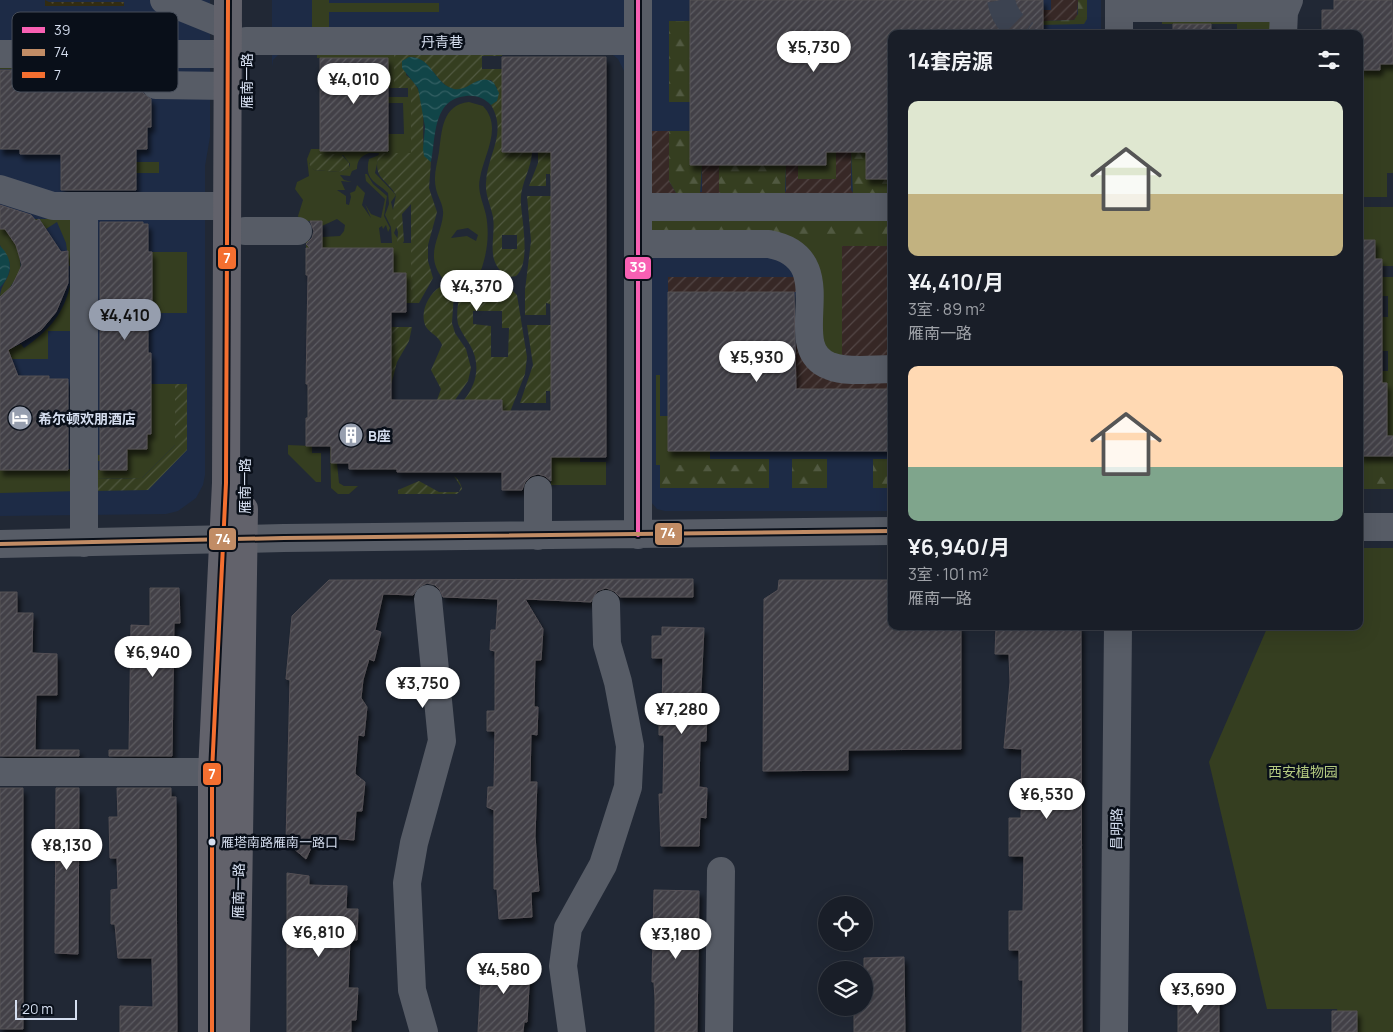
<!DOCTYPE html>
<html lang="zh">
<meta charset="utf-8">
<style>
:root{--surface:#191e28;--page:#222730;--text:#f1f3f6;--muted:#9fa2a8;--line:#373c45;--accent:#969eae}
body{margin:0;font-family:Manrope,"Noto Sans SC",sans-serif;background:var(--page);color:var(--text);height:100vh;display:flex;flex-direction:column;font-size:19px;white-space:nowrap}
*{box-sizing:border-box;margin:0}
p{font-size:16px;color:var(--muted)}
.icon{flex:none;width:28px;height:28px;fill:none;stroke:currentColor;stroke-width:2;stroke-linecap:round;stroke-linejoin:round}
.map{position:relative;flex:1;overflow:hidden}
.drawer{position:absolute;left:888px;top:30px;width:475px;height:600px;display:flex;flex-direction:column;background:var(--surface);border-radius:10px;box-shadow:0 5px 20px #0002,0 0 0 1px var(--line)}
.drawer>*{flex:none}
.fabs{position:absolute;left:818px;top:896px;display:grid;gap:10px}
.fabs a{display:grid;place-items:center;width:55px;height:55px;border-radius:50%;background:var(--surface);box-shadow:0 5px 20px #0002,0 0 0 1px var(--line);font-size:25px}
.scale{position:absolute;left:15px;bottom:12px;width:62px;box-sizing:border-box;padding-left:5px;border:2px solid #d5deef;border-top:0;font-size:14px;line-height:18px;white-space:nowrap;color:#d5deef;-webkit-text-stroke:4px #090f19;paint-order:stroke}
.price{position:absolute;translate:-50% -42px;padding:0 11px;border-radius:18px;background:#fff;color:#222;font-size:16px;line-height:32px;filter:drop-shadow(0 1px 2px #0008)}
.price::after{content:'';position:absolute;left:50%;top:30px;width:15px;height:11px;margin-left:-8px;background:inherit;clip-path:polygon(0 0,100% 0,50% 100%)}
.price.on{background:var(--accent);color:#111}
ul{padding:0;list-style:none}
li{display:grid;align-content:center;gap:10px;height:265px;padding:0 20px}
li span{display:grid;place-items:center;height:155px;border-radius:10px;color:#555}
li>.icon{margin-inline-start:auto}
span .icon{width:90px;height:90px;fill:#fffc;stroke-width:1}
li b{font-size:21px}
h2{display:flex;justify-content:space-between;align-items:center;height:60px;padding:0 20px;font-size:21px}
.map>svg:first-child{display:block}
.built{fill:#1d2b46}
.industrial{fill:url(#industrial-furrows)}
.green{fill:#353e20;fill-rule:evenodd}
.forest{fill:url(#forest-firs)}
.sand{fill:url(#sand-dots)}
.garden{fill:url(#garden-furrows);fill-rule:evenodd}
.water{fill:url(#water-waves)}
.building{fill:url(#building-hatch);stroke:#545055;filter:url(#shadow)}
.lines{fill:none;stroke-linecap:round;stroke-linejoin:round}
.minor-tunnel{stroke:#3c4351;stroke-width:28;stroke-dasharray:28 14;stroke-linecap:butt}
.minor{stroke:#575c66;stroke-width:28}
.major{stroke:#62626b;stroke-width:28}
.bus-1-casing{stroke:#090f19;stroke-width:8}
.bus-2-casing{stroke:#090f19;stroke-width:8}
.bus-3-casing{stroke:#090f19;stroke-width:8}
.bus-1{stroke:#f860b3;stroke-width:4}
.bus-2{stroke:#c18c65;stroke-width:4}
.bus-3{stroke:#f46f30;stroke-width:4}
.bus-dot{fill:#d5deef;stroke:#090f19;stroke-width:2}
.labels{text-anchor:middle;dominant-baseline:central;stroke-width:5;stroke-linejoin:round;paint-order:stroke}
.bus-label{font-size:13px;fill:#d5deef;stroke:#090f19;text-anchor:start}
.street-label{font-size:14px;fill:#d5deef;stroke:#090f19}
.poi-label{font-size:14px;font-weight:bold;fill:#d5deef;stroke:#090f19;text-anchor:start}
.park-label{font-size:14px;fill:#b5cb81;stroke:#090f19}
.key{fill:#090f19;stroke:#464d59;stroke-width:1}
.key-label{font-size:14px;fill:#d5deef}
.line-badge{stroke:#090f19;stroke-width:2}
.badge-label{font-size:14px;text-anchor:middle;font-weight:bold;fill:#fff}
</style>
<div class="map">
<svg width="1393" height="1032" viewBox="0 0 1393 1032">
<defs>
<pattern id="industrial-furrows" width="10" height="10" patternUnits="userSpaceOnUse" patternTransform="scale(1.25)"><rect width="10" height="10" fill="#372826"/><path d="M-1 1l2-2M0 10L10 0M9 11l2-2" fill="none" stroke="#534746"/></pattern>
<pattern id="forest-firs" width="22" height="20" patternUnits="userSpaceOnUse" patternTransform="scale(1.25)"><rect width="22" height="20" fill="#353e20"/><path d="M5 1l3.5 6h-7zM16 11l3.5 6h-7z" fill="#515941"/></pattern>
<pattern id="sand-dots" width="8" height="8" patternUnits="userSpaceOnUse" patternTransform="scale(1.25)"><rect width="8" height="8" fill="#322c12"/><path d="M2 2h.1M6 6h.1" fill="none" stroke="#4f4a35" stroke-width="1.8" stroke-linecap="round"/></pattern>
<pattern id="garden-furrows" width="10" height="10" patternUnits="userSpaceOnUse" patternTransform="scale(1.25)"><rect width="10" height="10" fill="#353e20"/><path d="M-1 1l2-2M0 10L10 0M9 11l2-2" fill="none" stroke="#515941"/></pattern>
<pattern id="water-waves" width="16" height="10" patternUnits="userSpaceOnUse" patternTransform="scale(1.25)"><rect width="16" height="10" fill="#114548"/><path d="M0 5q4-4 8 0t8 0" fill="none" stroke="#335f63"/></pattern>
<pattern id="building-hatch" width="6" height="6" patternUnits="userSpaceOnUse" patternTransform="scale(1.25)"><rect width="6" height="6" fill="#434147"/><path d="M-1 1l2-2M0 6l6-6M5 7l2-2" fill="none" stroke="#5d5c62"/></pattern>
<filter id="shadow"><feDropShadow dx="3" dy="5.5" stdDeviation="2.5" flood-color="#0009"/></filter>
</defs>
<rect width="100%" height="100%" fill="#212835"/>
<path class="built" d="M0,0H210V137L205,166V475L203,485L196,498L178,511L166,514L0,516Z
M272,0H1101V34H891V511H665L657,509L651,502L625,73L618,59L609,52H281L273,60L272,67Z"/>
<path class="industrial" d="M1051,0H1078L1077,18L1073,20L1043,21V10H1051Z
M650,131H669V181L676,193L702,192V165H719V190L723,195L784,194L786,191V165H798V179H836V152H851V190L854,194L650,218Z
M842,246H891V361H842Z
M668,277H796L805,347L891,374V389H796V292H668Z"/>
<path class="green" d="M312,0H329V3H439V12H329V32H312Z
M1162,15H1268L1277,34H1237V24H1162Z
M317,51L394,53V88H388V58H317Z
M0,64L168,66V70L151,74V69H71V72H51V69H0Z
M1380,64H1393V173H1387V197H1359V70H1379Z
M408,88H411V153H369C361,156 357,160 357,169L352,171L350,176L340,175L344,180L352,182L341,181L345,190H337L346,196V204L349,205L351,197L350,193L355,191L357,185L365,193L362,205L371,218L365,204L371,214L381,218L385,199L366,181L365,174H367L373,184L387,196L384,216L390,228L388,232L386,225L383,229L382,226L379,228L381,243H392L391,227L385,215L389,204L388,193C376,181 364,181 369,159L379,155L375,173L396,195L391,202L397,226L394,233L398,239L397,243H411V303H406L396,275L306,248V241H321L322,237L340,236L344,231L345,225L337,219L322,226L317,221H300L298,216L303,200L295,189L297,182L309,176L307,159L311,149H320L321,151H388V134H404L403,103H388V97H408ZM343,155L350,164L349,168L339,172L314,170L309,163Z
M469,102L483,106C503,127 484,154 480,178C477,191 483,202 486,215C489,231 488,248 483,264C481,273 474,283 464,286C456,288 449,285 444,280C423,256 441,237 443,215C444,205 438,198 436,189C433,176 437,164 439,152C442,130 442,105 469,102ZM468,228L478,235L476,241L467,236L451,238L457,230Z
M826,152H836V179H798V165Z
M82,162H159V173H82Z
M1359,207H1393V266H1382V259H1375L1360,240Z
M650,218H891V223H650Z
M34,219H74L78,222V327L72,331H48V359H0V353L21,344L24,348C57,325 68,306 74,266H69L66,243L57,222L46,229L39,219L36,221Z
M0,229H9C19,250 23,260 19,283L14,281L8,291L0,297C0,285 10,278 10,267C10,257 3,253 0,245C0,241 0,233 0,229Z
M650,237H891V246H842V361L823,355L811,263Z
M152,252H187V313H152Z
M1382,277H1393V436H1371L1382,383V371H1388V351H1382V317H1388V296H1382Z
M656,375H660V416H668L669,451H710V459H745V465H656Z
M151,384H175V445L142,478L93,479L97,455H100V461H97V470H127L125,449L147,434H151Z
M288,445L312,446V453H321V482H316L288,454Z
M330,446L337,463L339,483L344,486H358L349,494H338L331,488Z
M1359,456H1393V477H1359Z
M551,457H580V462H606V485H551Z
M77,469L80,491L0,493V470Z
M1359,548H1393V1032H1339L1337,1009H1267L1209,762L1268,626H1359Z"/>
<path class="forest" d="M1078,0H1087V19L1084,24L1040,25L1043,10V21L1074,20L1078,14Z
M669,21H690V102H669Z
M669,131H690V165H702L700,194L676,193L669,181Z
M851,152H866V179H891V196L853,194Z
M719,165H786L785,193L722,195L719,191Z
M650,223H891V237H650Z
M745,459H769V488H660V465H745Z
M792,459H827V488H792Z
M873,459H891V488H873Z
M1359,477H1393V489H1359Z"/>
<path class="sand" d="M45,0L49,2H124V6H45Z"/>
<path class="garden" d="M502,51V56H482V69H502V151H532C532,169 519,185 521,204C522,221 531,264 516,276C510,278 507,276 502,272C486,258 496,236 493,217C491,206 485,195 486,183C487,154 508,134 491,105L497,88L491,80C485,81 480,82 475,83C468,85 464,91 457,90C435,87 433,57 409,57L406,75C438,99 412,145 431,162L429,188L437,212L428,245V261L433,278L419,303H411V204L402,214L404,241L403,243H397L398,232L392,215L396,195C386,178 372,179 379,153H411V88H394V53ZM502,235H517V249H502Z
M551,108V186L550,174H546V186H529L538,163V145Z
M312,154H341L349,163V168L339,172L314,170L310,166L309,157Z
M527,196H551V315L550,304L546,303V315H525V290L531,241Z
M490,275L507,285L517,295L527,357L525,374L510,412L508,425L464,400C477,384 481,364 470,345C466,338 461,332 458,324C456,314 458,303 460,293C474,291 478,279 490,275ZM473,311H502V328H509L508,357H491V326L473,324Z
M440,287L454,293L452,323L455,333L466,349L471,368L468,381L455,400H437L441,389L431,370L442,345C439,336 431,334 426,327C419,314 428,294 440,287Z
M527,325H551V403L550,391H546V403H520L533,365Z
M391,327H412L409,341L397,362L391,385Z
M175,384H187V450L148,490L93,491V479L142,478L175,445Z
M454,476C458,478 461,484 462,489L457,494H398V490L419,481L439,492H459L461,487Z"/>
<path class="water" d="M409,57C432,57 433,81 451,88C468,95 477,71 494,83L499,93L497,101L491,105C484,98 476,95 466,96C432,99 436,139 431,162L424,156L423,149L425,127L418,88L402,68V61Z
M0,246C13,258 13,274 0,287Z"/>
<path class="building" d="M690,0H1043V34H891V179H866V152H826V165H690Z
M1334,0H1392L1393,64H1380V70H1359V34H1322V10H1334Z
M1173,24H1211V34H1173Z
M502,57H606V457H551V481L545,476L538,474L531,476L525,482L522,490H502V472H397V469H349V463H331V446H306V418H308V384H306L308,275H306V248H310L306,244L312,238L314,231L310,221H322V248H393V273H406V312H391V400H502V411H551V152H502Z
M320,58H388V151H320Z
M0,70H151L143,77L140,84L143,93L151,99V127H147V149H136V190H61V154H20V149H0Z
M0,205L31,215L36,221L39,219L61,252L68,251V283L56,312L41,330L8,350L18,376H49V379H68V470H0V297L12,286L22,265L16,245L5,229H0Z
M100,222H143V224H148V252H152V313H148V353H151V434H147V449H127V470H100Z
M1359,240H1375V259H1382V383H1387V436H1393V456H1359Z
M668,292H794L796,389H891V451H668Z
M693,579V597H620L614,591L606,588L597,591L591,602L525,599L543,629L541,660H535L534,707H538L537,735L531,734L530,782H537L535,836L539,891L531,892L532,917L499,919L497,889H494V810L487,807L488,787H494L495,731H487V711H495V651L490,650L491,630H496L498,599L443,597L440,590L435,585L427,583L419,587L413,595L383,594L375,630L381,632L374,661L369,659L363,680L361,698L367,707L364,736L358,735L355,774L365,782L362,811H356L354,840L316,837L306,859L286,842L290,680L286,679L292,616L329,580Z
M779,580H891V626H961V749L848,750V770L763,771L764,599L778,590Z
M150,588H179L180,623H174L172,756H109V750H129L131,625L150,626Z
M0,592H17V613H33L32,653L57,654V695H36L35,750H79V756H0Z
M996,626H1081L1082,1032H1022L1023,980H1019V950H1009V911H1023L1024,856H1009V818H1021L1022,749L1004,748L1010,682L1009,654H995Z
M662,627L704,628L700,709H707L706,741H700L699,787L707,788L706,818L700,817L699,846H661L659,794H663L664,735H659V714H662L663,658H652V636H662Z
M0,788H23V1029H0Z
M56,788H79L78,954L55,953Z
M117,788H171V797H176L177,1032H120V1006L153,1007L152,958H118L115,924H111V890L118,889L117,858H110L109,817H118Z
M287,873L309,876V885L347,886L346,909H358L357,940H350L348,988H358L356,1020H351V1032H287Z
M654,890L699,891L697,1032H655V998L654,982H652Z
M494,955L521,957V969L530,970L527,1022H524L523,1032H478L482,962L494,961Z
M904,957L905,1032H854V1008H864V958Z
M1178,998H1219V1032H1178Z
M1332,1011H1357V1032H1332Z"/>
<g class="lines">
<path class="minor-tunnel" d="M1001,0C1004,16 1011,24 1025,34"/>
<path class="minor" d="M164,0L228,26
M638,0V535
M1119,0V34
M1119,8H1285
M1283,34L1284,12L1289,0
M246,41H638
M0,54H228
M156,85L228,86
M0,189L53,206H227
M84,206V543
M638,207H891
M245,231H298
M638,244H769C847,259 779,347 830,366C847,373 873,369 891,369
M538,490V536
M1359,527H1393
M0,544L284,538L891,531
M0,772H212
M424,1032L412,990L407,883L414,843L442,741L428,599
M572,1032L563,966L568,928L603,865L628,787L630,746L618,682L607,644L606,604
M719,1032L721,871
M1114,1032L1118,626"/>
<path class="major" d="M212,1032V772L226,483L228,0
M236,1032L244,509"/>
<defs>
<path id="bus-1" d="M638,0V535"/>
<path id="bus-2" d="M0,544L284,538L891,531"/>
<path id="bus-3" d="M212,1032V772L226,483L228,0"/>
</defs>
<use href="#bus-1" class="bus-1-casing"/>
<use href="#bus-2" class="bus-2-casing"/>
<use href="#bus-3" class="bus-3-casing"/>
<use href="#bus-1" class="bus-1"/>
<use href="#bus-2" class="bus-2"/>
<use href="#bus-3" class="bus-3"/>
</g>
<defs>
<symbol id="hotel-disc" viewBox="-11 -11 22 22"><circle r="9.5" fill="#969eae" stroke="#090f19"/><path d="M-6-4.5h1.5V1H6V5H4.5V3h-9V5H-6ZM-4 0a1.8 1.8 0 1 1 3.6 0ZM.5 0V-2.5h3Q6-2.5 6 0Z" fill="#fff"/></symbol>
<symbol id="building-disc" viewBox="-11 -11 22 22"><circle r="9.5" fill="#969eae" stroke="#090f19"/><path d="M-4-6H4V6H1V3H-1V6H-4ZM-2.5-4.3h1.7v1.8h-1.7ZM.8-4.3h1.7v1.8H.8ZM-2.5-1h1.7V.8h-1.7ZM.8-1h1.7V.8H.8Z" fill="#fff"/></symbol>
</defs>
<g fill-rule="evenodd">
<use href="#hotel-disc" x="6" y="404" width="28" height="28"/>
<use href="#building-disc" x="337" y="421" width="28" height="28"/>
</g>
<circle class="bus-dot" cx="212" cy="842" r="4.5"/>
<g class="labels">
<g class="bus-label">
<text x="221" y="842">雁塔南路雁南一路口</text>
</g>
<g class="street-label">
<text x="442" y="41">丹青巷</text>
<text transform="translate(246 81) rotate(-90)">雁南一路</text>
<text transform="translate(244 486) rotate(-90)">雁南一路</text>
<text transform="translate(1116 829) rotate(-89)">昌明路</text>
<text transform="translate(238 891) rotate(-89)">雁南一路</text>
</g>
<g class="poi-label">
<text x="38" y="418">希尔顿欢朋酒店</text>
<text x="368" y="435">B座</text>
</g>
<g class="park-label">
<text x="1303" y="771">西安植物园</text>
</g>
</g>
<rect x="12" y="12" width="166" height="80" rx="8" class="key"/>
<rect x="22" y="27" width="23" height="6" fill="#f860b3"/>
<rect x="22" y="49" width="23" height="7" fill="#c18c65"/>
<rect x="22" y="72" width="23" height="6" fill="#f46f30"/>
<g class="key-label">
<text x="54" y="35">39</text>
<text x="54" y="57">74</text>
<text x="54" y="80">7</text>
</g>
<g class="line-badge">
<rect x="217" y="246" width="20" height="24" rx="5" fill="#f46f30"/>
<rect x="624" y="256" width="28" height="24" rx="5" fill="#f860b3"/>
<rect x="654" y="522" width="29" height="24" rx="5" fill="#c18c65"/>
<rect x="208" y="527" width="29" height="24" rx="5" fill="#c18c65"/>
<rect x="202" y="762" width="20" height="24" rx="5" fill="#f46f30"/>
</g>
<g class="badge-label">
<text x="227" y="263">7</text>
<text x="638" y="272">39</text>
<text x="668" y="538">74</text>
<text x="223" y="544">74</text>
<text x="212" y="779">7</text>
</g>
</svg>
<div class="fabs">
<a><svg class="icon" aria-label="locate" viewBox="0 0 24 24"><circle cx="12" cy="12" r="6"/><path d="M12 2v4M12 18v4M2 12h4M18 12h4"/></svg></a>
<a><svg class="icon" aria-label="layers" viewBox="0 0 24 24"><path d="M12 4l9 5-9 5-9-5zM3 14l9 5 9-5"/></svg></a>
</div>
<div class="scale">20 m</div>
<b class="price" style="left:814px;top:73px">¥5,730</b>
<b class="price" style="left:354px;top:105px">¥4,010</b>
<b class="price" style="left:477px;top:312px">¥4,370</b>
<b class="price on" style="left:125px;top:341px">¥4,410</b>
<b class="price" style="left:757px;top:383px">¥5,930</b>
<b class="price" style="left:153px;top:678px">¥6,940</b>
<b class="price" style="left:423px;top:709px">¥3,750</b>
<b class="price" style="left:682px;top:735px">¥7,280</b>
<b class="price" style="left:1047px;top:820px">¥6,530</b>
<b class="price" style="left:67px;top:871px">¥8,130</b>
<b class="price" style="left:319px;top:958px">¥6,810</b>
<b class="price" style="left:676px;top:960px">¥3,180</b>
<b class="price" style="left:504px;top:995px">¥4,580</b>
<b class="price" style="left:1198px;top:1015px">¥3,690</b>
<section class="drawer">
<h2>14套房源<svg class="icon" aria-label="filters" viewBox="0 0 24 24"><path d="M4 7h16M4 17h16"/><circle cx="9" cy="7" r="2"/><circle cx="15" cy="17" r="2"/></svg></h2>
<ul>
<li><span style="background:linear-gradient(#dfe7d0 60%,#c2b280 0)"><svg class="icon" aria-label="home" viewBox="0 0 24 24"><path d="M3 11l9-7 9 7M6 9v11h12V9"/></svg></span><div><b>¥4,410/月</b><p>3室 · 89 m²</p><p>雁南一路</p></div></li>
<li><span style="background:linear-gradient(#ffd9b3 65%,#7fa58c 0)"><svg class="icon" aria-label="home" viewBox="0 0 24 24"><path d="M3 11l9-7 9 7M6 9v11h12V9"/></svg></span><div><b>¥6,940/月</b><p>3室 · 101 m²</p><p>雁南一路</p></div></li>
</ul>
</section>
</div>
